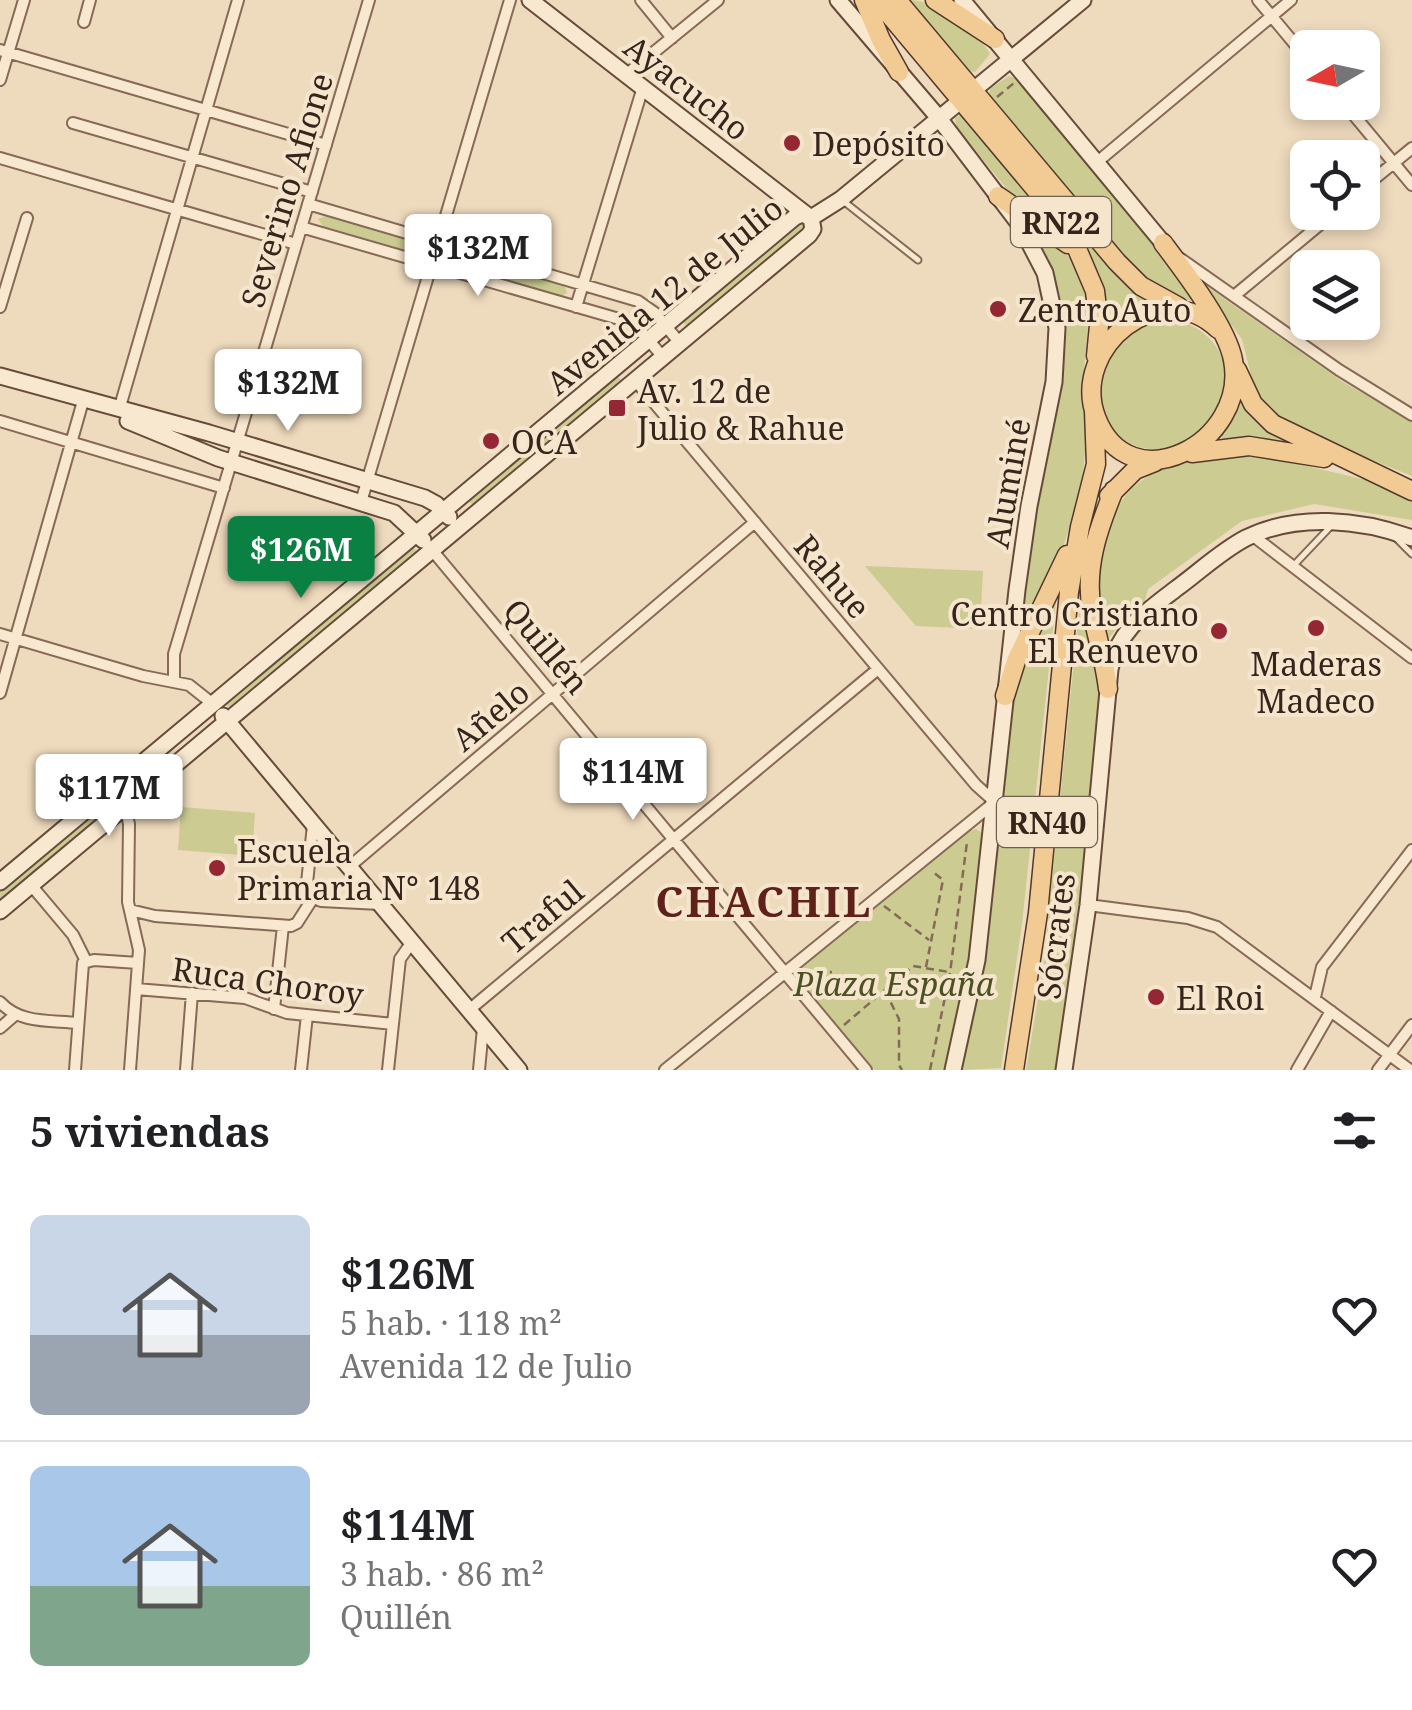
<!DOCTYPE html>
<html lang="es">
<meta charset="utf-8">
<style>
:root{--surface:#fff;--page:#f2f2f2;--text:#202124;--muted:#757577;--line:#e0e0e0;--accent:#0b8043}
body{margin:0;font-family:"Noto Serif",serif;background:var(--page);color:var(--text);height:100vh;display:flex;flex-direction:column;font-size:38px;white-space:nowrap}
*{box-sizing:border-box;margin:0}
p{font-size:32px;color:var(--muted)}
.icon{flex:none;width:55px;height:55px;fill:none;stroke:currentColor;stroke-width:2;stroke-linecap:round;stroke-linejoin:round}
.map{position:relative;height:1070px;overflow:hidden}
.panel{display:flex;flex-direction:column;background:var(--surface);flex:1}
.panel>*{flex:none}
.needle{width:65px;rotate:261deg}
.buttons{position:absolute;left:1290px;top:30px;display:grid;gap:20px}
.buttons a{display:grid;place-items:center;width:90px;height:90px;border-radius:15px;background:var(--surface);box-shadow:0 5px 15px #0003;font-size:50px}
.price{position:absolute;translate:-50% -85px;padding:0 22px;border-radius:10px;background:#fff;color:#222;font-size:32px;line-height:65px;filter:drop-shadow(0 2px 5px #0008)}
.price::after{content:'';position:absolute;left:50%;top:60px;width:30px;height:22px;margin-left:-15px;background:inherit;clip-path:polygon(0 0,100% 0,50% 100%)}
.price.selected{background:var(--accent);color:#fff}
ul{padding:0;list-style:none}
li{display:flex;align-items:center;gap:30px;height:250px;padding:0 30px}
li+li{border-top:2px solid var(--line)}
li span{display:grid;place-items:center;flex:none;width:280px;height:200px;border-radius:15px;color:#555}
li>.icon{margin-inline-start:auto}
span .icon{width:120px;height:120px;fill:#fffc;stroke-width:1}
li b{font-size:42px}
h2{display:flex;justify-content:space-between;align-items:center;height:120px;padding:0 30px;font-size:42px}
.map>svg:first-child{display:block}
.green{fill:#cbcb92}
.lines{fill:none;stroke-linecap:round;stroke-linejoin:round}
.lane-casing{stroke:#866a57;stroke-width:9}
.street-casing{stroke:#866a57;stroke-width:14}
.secondary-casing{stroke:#674b3a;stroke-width:19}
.primary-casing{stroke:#53392b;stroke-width:21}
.path{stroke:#866a57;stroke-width:2.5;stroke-dasharray:8 5;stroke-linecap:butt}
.lane{stroke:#f9e8d0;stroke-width:5}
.street{stroke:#f9e8d0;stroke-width:10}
.secondary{stroke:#f9e8d0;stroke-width:15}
.primary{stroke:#f2ca94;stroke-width:18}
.poi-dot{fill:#952634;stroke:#f5e5cd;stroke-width:4}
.labels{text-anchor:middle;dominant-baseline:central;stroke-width:8;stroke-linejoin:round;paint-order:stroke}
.shield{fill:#f5e5cd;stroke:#6f5f50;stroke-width:2.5}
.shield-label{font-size:30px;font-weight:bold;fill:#35251b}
.street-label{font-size:32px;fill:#35251b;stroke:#f5e5cd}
.poi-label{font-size:32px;fill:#35251b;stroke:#f5e5cd;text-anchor:start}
.park-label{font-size:32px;font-style:italic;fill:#4b5122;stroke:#f5e5cd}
.district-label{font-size:42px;font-weight:bold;letter-spacing:2.5px;fill:#61211b;stroke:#f5e5cd}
</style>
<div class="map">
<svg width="1412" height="1070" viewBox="0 0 1412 1070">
<rect width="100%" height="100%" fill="#eedabd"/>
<path class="green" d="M908,0C939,0 975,28 990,54L975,72L968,71Z
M1009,76L1015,78L1163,253L1196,301C1169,299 1144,278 1124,260L988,95L991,88Z
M962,114L1055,227L1011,194L957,128L955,118Z
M326,216L418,242L421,250L415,253L323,226L318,219Z
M1025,220C1045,236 1068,249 1079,273C1094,306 1086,337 1084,371C1082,402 1088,432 1084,463C1077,527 1048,586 1018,642C1023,603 1025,564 1032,526C1052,409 1093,332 1025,220Z
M799,222L804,225L803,232L690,327L684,324L683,320Z
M1080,232L1147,301L1110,328L1100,277Z
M455,253L564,285L567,293L561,296L450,263L448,255Z
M1196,279L1343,382L1412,422V476L1312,436L1268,410L1254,387L1242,339Z
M1167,319C1209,323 1237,360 1221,401C1188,488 1069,447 1108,363C1120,337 1140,323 1167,319Z
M615,375L623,381L476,505L470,503L469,499Z
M1241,398L1303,447L1224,441L1221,435Z
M1252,453L1366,480L1412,498V520L1314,504L1242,521L1148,589L1144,604L1124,620L1107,640C1089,582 1096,498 1160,470C1189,458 1222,455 1252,453Z
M1091,534L1101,698L1070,995L1057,1070H1026L1043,969L1081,591V564Z
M412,546L418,553L233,708L227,706L226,702Z
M865,566L983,571L980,629L916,626Z
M1057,591L1022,924L1001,1068L961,1070L988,943L1010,708L1018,674Z
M104,804L109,811L0,905V889Z
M181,807L255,813L252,856L178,850Z
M976,829L981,832L983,842L969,964L946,1070H875L799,980L797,971L967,832Z"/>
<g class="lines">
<defs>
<path id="lane" d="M842,200L918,260
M1396,538L1412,554
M1295,564L1332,525"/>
<path id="street" d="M641,0L672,38
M1258,0L1308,60
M84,22L90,0
M0,50L326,145
M626,75L718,0
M0,80L24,0
M1343,102L1412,185
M73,123L312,192
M0,158L296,244
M1096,163L1291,0
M1362,189L1412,148
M308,204L638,301L655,313L680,343
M301,227L626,321L639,329L663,357
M1181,259L1339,370L1412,415
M1234,296L1335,212
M0,307L27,218
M576,307L643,87
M635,380L976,785L995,802L665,1070
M119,410L238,0
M0,421L224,488
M361,502L510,0
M1252,535L1412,658
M432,550L866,1070
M0,634L143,676L189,685L213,704
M174,682V654L369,0
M0,693L83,401
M108,792L127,815L129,824L128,902L139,950L130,1070
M313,825L307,883L310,896L321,901L380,904
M349,867L755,522
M31,885L73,935L86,961
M1088,905L1188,918L1217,927L1410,1070
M130,910L155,916L291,926L297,923L313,898
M136,989L245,998L287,1013L393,1024
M1315,997L1322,967L1412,850
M0,1002C20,1024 50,1020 78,1023
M274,1009L283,926
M469,1010L878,669
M0,1028L15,1015
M75,1070L83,963L94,960L138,963
M186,1070L192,993
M301,1070L307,1015
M388,1070L400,959L412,942
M479,1070L483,1028
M1297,1070L1331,1011
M1378,1070L1412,1025"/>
<path id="secondary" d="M530,0L808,216
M838,0L938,117L1020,225L1045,273L1057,328L1054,382L1029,506L1017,590L977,960L953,1070
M962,0L1163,243
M0,376L209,433L425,498L436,504L449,517
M128,421L218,458L394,513L423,540
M223,716L519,1070
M0,882L795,217L802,214L811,218L841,199L1083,0
M0,911L809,235L813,229L811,218
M1064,1070L1088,905L1110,669C1119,629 1146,612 1177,588C1199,572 1221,551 1246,538C1296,513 1360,519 1412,538"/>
<path id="primary" d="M864,0L881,40L899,72
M877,0L1042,197L1075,244L1095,291L1099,325L1096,356
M897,0L1117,262L1141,286L1179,307
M935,0L995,39
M998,196L1068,244
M1163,243C1184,271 1227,327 1233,360C1249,443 1129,505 1096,417C1070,347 1161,274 1218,329
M1237,370L1253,404L1273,424L1412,491
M1192,453L1249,446L1324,458
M1109,496L1135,470L1155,462
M1108,689C1105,662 1097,638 1092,612C1084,568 1098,529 1114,490
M1005,696L1016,661L1067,555
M1014,1070L1038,913L1069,592L1080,527L1096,464L1094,411"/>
</defs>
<use href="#lane" class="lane-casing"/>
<use href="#street" class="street-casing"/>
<use href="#secondary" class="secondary-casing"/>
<use href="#primary" class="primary-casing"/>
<path class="path" d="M997,97L1014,83
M884,906L929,940
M926,967L943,880L932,871
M804,976L832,972
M885,991L899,1019V1065L902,1070
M844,1025L913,966L949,972
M930,1070L950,973L967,842"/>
<use href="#lane" class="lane"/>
<use href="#street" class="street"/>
<use href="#secondary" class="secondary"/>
<use href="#primary" class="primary"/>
</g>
<g class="poi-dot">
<circle cx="792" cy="143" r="10"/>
<circle cx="998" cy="309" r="10"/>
<rect x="607" y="398" width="20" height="20" rx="5"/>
<circle cx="491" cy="441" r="10"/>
<circle cx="1316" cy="628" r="10"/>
<circle cx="1219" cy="631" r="10"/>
<circle cx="217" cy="868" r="10"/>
<circle cx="1156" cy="997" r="10"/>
</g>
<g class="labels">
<g class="shield">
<rect x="1011" y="197" width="100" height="50" rx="8"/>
<rect x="997" y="797" width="100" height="50" rx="8"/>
</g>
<g class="shield-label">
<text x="1061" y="222">RN22</text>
<text x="1047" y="822">RN40</text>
</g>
<g class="street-label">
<text transform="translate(687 87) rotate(38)">Ayacucho</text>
<text transform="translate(286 190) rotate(-73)">Severino Afione</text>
<text transform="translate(664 295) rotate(-39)">Avenida 12 de Julio</text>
<text transform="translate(1007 483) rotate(-80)">Aluminé</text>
<text transform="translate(833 576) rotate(50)">Rahue</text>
<text transform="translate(547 646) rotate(50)">Quillén</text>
<text transform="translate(490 715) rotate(-40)">Añelo</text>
<text transform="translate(542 916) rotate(-40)">Traful</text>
<text transform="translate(1055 936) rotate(-83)">Sócrates</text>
<text transform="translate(268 981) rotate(8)">Ruca Choroy</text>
</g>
<g class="poi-label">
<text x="812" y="143">Depósito</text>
<text x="1018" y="309">ZentroAuto</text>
<text x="637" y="390">Av. 12 de<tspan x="637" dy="37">Julio &amp; Rahue</tspan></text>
<text x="511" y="441">OCA</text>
<text x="1199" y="613" text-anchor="end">Centro Cristiano<tspan x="1199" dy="37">El Renuevo</tspan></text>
<text x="1316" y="663" text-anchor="middle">Maderas<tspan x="1316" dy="37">Madeco</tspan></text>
<text x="237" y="850">Escuela<tspan x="237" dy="37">Primaria N° 148</tspan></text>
<text x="1176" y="997">El Roi</text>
</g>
<g class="park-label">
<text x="894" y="983">Plaza España</text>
</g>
<g class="district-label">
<text x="764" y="900">CHACHIL</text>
</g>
</g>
</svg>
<div class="buttons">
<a><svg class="needle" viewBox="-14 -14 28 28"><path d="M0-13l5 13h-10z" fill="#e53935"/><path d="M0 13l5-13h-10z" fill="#757577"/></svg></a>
<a><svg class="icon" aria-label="locate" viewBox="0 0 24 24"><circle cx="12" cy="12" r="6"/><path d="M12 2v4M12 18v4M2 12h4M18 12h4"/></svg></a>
<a><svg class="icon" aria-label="layers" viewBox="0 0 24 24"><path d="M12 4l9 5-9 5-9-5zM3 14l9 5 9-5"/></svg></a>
</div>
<b class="price" style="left:478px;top:299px">$132M</b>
<b class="price" style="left:288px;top:434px">$132M</b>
<b class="price selected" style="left:301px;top:601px">$126M</b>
<b class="price" style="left:633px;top:823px">$114M</b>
<b class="price" style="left:109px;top:839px">$117M</b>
</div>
<section class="panel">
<h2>5 viviendas<svg class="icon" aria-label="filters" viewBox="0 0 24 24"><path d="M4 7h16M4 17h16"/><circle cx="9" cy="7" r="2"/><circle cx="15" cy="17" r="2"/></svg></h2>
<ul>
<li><span style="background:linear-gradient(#c9d6e8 60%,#9aa5b1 0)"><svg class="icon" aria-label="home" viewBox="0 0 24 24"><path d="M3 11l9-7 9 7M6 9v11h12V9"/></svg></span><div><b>$126M</b><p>5 hab. · 118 m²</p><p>Avenida 12 de Julio</p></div><svg class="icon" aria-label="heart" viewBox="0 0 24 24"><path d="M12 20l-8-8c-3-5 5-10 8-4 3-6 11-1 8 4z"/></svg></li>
<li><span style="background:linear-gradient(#a9c7e8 60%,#7fa58c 0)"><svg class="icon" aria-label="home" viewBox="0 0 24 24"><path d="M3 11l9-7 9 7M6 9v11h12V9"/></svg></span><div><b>$114M</b><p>3 hab. · 86 m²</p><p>Quillén</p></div><svg class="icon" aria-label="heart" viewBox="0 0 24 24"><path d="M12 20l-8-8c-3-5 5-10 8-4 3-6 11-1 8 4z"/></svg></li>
</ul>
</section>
